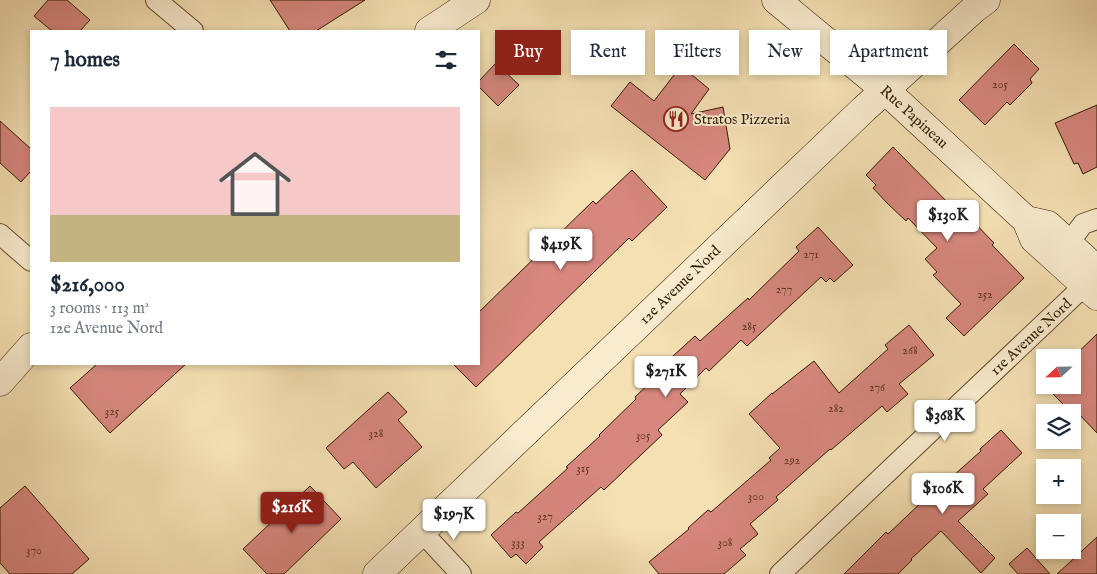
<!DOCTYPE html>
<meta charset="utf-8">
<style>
:root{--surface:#fff;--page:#f6f6f7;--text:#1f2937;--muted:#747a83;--line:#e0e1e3;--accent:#8f2418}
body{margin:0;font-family:"IM FELL English",serif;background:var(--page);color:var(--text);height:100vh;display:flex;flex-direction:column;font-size:19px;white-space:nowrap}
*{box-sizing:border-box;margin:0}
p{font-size:16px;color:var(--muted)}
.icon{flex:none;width:28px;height:28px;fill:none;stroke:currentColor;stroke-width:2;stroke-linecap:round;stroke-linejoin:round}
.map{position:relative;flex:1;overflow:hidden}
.drawer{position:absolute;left:30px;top:30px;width:450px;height:335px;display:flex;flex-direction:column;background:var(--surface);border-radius:0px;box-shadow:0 2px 8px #0003}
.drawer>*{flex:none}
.top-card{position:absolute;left:495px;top:30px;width:475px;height:45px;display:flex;gap:10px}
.needle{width:32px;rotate:248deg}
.tools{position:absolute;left:1036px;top:349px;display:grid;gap:10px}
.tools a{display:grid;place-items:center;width:45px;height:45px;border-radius:0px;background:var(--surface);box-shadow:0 2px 8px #0003;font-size:25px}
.price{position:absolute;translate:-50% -42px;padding:0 11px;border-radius:5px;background:#fff;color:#222;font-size:16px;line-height:32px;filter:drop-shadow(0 1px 2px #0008)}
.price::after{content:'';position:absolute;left:50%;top:30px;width:15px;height:11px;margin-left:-8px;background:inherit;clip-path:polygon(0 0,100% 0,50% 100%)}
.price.on{background:var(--accent);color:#fff}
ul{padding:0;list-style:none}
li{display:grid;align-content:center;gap:10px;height:265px;padding:0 20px}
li+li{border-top:1px solid var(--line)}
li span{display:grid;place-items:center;height:155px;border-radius:0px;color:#555}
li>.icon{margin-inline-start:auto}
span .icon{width:90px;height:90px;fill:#fffc;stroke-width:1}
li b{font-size:21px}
h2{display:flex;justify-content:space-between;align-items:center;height:60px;padding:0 20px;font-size:21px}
.chip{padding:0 18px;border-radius:0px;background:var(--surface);box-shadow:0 2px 8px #0003;font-size:18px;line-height:45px}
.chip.on{background:var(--accent);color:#fff}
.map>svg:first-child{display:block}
.building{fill:#d7877e;stroke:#331c00}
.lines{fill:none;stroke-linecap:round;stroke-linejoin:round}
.street-casing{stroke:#634d2d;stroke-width:22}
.secondary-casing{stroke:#331c00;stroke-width:29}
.street{stroke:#f8ebce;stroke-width:20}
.secondary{stroke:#f8ebce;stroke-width:28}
.labels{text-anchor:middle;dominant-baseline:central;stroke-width:4;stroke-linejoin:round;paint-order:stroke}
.number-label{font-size:12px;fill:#5c3720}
.street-label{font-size:15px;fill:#331c00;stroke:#f8ebce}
.poi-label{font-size:15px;fill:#331c00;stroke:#f8ebce;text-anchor:start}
</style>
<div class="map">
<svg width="1097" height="574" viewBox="0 0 1097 574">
<rect width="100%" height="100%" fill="#f4e0b3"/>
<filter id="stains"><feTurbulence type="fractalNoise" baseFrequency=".004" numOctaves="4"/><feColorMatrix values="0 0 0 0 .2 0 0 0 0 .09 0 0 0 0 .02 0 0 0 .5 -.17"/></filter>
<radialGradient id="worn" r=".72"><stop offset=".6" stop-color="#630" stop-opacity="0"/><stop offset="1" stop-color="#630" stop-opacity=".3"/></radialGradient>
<path class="building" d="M48,0H67L90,20L80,31H52L34,16Z
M270,0H365L316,31H290Z
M1014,44L1039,69L1030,79L1032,83L1010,105L1007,102L985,125L959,100Z
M496,63L519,85L498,106L479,87V81Z
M681,66L709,89L691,114L723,107L730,149L705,180L611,106L630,82L654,101Z
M1097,105V167L1083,174L1078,163L1074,164L1055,123Z
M0,121L31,149V171L21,182L0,163Z
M893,147L965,220L969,217L994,243L992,245L1024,278L964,336L946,318L961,304L933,275L937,272L925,259L937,248L908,218L906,221L887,203L873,188L876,185L866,175Z
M632,170L667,207L632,241L629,238L476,387L453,364H479V312L593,201L596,204Z
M818,227L853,265L834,282L830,278L826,282L821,277L747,346L741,340L709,371L706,368L680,394L688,402L658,430L662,435L604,490L601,487L539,542L543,547L526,564L516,554L511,558L491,535L516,512L518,513L568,468L566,467L600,436L599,435L636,399L635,397L675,359L673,356L695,336L700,341L748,298L749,300L799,251L796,247Z
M909,325L934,355L899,384L908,394L887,412L882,406L831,450L830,449L776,497L778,500L750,524L758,534L740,549L746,555L724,574H659L649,562L689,529L688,528L708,510L711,512L771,460L769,458L780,448L749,414L772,393V394L814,361L839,393L888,349L885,345Z
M1097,334V433L1074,409L1071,412L1044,385H1072V358Z
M97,364H186L110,433L70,388Z
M388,392L407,412L398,420L422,447L376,488L353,462L344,469L326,448Z
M1001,430L1022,453L983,489L988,494L958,521L995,558L981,573L941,531L911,559L912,560L898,574H844L886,532L888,534L925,499L926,500L981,451L980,449Z
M25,486L89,559L72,574H10L0,563V508Z
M310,486L341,519L284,574H267L243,549Z
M1097,537V574H1057Z
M1027,548L1050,574H1018L1009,564Z"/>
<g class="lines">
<defs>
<path id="street" d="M156,0L193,31
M0,234L31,261
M1068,244L1083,224L1097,219
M422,532L461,574
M780,574L1085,285"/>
<path id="secondary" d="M776,0L884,89L1026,220L1034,239L1097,296
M429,31L476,0
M1026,220L1048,225L1097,270
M0,382L31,347
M377,574L864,109L974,9L986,0"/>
</defs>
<use href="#street" class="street-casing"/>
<use href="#secondary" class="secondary-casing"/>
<use href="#street" class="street"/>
<use href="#secondary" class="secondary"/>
</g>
<defs>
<symbol id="restaurant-ring" viewBox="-11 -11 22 22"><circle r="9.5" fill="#f8ebce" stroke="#8f2418" stroke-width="1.5"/><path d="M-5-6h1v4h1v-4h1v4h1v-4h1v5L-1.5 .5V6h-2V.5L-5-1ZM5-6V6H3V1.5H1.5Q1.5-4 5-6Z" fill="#8f2418"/></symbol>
</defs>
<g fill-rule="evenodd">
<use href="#restaurant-ring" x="662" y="105" width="28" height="28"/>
</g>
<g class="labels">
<g class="number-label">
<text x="1000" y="84">205</text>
<text x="811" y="254">271</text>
<text x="784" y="289">277</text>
<text x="985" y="294">252</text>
<text x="749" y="326">285</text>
<text x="910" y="350">268</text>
<text x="877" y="387">276</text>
<text x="836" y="408">282</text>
<text x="112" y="411">325</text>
<text x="376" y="433">328</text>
<text x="643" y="435">305</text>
<text x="792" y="460">292</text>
<text x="583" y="468">315</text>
<text x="756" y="496">300</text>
<text x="545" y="516">327</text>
<text x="518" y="542">333</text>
<text x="725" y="542">308</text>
<text x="34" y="550">370</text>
</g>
<g class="street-label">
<text transform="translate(914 117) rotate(42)">Rue Papineau</text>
<text transform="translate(680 285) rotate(-44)">12e Avenue Nord</text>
<text transform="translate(1031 337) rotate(-43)">11e Avenue Nord</text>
</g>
<g class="poi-label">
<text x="694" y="119">Stratos Pizzeria</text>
</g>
</g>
<rect width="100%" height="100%" filter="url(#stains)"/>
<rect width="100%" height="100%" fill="url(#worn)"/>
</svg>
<div class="tools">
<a><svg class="needle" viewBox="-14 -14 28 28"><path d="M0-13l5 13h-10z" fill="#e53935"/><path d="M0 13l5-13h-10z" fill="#747a83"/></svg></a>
<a><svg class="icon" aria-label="layers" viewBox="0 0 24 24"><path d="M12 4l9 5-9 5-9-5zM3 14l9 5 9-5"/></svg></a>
<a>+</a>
<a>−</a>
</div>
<b class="price" style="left:948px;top:242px">$130K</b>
<b class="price" style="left:561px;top:271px">$419K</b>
<b class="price" style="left:666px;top:398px">$271K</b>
<b class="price" style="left:945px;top:442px">$368K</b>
<b class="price" style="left:943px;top:515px">$106K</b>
<b class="price on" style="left:292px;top:534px">$216K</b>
<b class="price" style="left:454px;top:541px">$197K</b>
<div class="top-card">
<a class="chip on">Buy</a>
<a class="chip">Rent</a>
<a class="chip">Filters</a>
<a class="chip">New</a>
<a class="chip">Apartment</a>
</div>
<section class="drawer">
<h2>7 homes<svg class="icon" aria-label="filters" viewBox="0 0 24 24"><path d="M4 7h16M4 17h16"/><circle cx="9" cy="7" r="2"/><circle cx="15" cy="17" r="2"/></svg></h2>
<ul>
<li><span style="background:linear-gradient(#f6c9c9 70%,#c2b280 0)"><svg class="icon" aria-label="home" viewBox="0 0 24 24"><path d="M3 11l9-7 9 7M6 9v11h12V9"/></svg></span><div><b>$216,000</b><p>3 rooms · 113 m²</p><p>12e Avenue Nord</p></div></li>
</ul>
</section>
</div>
